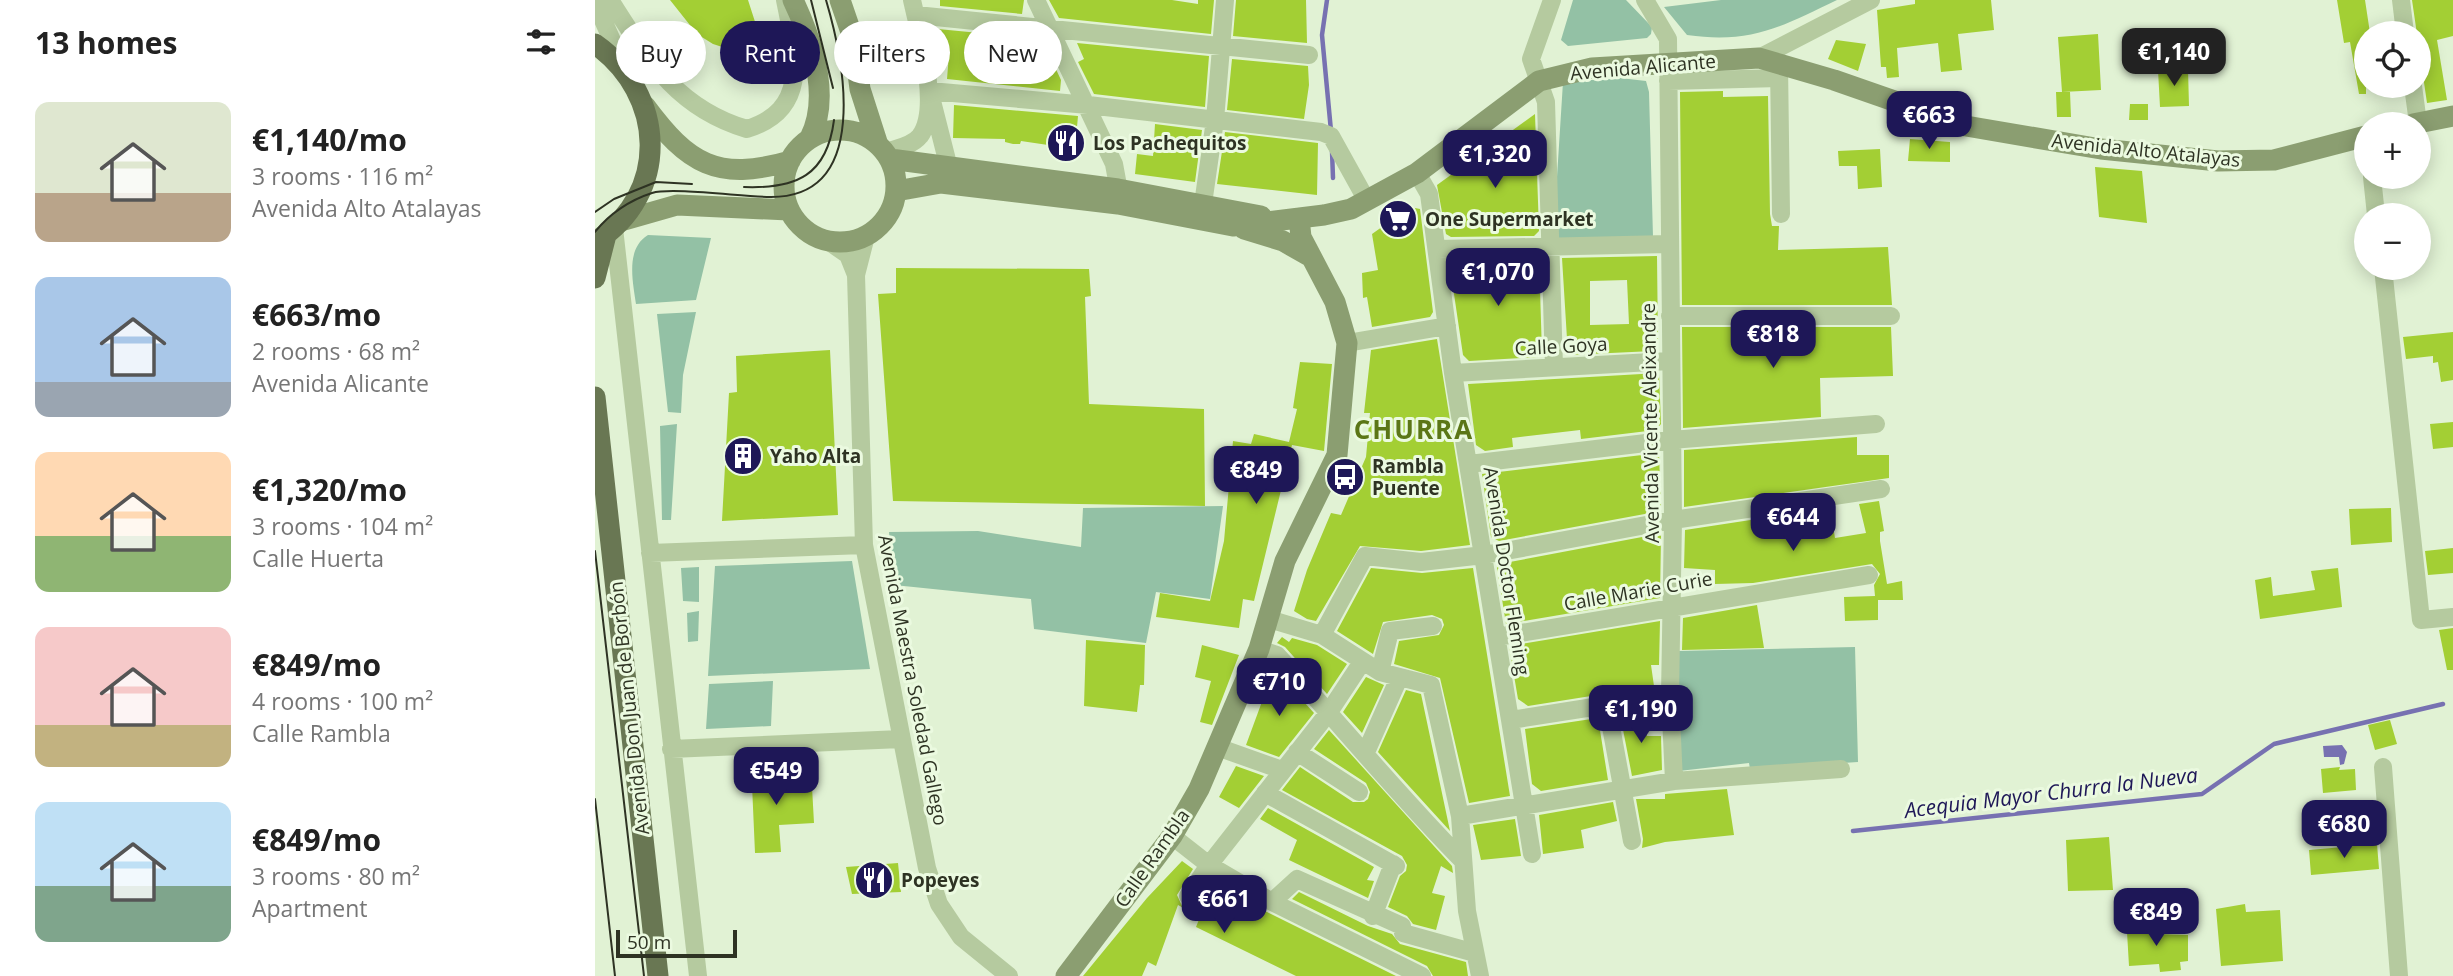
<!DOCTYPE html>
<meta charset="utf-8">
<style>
:root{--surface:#fff;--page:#f2f2f2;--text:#222;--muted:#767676;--accent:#1e1757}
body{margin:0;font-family:"Open Sans",sans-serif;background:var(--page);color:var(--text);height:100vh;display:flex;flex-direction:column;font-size:26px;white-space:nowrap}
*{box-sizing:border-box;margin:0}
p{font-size:23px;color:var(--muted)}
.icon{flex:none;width:38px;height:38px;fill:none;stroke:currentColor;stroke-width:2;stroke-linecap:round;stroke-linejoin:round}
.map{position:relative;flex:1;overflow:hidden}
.drawer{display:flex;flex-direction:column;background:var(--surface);width:595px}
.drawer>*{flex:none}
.banner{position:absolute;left:21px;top:21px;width:665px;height:63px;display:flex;gap:14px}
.controls{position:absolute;left:1759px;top:21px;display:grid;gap:14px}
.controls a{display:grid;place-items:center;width:77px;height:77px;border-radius:50%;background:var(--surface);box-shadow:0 4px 18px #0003;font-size:35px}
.scale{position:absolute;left:21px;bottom:18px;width:121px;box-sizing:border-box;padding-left:7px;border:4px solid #2e3323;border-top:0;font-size:19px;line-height:24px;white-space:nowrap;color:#2e3323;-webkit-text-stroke:5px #ebfae0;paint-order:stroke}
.price{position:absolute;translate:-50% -60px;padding:0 16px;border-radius:14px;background:var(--accent);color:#fff;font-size:23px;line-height:46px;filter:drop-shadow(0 2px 4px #0008)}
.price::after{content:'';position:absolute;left:50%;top:42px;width:21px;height:16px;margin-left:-10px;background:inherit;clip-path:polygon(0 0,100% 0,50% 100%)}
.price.current{background:#222;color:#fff}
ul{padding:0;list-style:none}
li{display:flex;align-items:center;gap:21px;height:175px;padding:0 35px}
li span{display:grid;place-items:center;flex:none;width:196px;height:140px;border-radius:14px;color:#555}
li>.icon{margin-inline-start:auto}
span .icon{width:84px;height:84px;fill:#fffc;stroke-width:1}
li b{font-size:30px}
h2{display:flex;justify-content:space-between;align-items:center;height:84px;padding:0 35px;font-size:30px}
.chip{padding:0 24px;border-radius:32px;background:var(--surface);box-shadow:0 4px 18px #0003;font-size:24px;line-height:63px}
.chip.current{background:var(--accent);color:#fff}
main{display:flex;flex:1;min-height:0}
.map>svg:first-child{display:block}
.green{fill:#93c1a5}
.water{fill:url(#water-ripples)}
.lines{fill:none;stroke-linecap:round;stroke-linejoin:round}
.stream{stroke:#7771b1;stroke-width:4.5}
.building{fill:#a3cf34;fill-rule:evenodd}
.street{stroke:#b5ca9f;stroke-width:18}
.secondary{stroke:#8b9e71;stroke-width:21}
.primary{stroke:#697753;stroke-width:21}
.tram{stroke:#2e3323;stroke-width:2}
.labels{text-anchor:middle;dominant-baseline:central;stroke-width:6;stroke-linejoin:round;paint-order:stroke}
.street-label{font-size:19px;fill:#2e3323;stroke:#ebfae0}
.poi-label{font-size:19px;font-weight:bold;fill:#2e3323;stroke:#ebfae0;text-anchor:start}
.water-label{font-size:21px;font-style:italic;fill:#1e1757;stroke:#ebfae0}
.district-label{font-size:26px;font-weight:bold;letter-spacing:2px;fill:#5b7616;stroke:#ebfae0}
</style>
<main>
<section class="drawer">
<h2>13 homes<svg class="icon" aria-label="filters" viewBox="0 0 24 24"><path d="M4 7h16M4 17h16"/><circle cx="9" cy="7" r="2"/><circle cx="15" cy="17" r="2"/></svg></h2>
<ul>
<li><span style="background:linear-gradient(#dfe7d0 65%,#b9a48a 0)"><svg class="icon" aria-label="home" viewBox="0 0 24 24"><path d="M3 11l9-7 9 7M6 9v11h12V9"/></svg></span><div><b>€1,140/mo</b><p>3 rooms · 116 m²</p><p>Avenida Alto Atalayas</p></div></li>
<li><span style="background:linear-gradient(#a9c7e8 75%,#9aa5b1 0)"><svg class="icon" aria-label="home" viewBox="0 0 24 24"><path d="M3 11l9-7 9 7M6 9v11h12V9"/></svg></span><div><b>€663/mo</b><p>2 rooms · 68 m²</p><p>Avenida Alicante</p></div></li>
<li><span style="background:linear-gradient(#ffd9b3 60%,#8fb573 0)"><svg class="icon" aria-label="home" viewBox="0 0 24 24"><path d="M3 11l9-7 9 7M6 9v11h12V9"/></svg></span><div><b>€1,320/mo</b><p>3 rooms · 104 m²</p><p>Calle Huerta</p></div></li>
<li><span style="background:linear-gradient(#f6c9c9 70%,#c2b280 0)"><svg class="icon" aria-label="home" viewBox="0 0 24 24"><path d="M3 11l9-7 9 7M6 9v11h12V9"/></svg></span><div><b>€849/mo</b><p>4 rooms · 100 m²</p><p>Calle Rambla</p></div></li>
<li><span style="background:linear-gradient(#bfe0f5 60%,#7fa58c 0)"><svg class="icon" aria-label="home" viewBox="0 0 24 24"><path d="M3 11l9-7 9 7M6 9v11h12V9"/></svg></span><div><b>€849/mo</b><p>3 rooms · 80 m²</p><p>Apartment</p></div></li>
</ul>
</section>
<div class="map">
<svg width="1858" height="976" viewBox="0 0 1858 976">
<defs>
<pattern id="water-ripples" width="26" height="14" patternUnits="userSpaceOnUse" patternTransform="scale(1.75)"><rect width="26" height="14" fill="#7771b1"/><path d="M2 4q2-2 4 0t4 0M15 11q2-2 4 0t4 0" fill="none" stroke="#625d90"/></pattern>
</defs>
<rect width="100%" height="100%" fill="#e1f2d4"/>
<path class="green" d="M978,0H1031L1057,27L1056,34L1052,38L973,46L966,40Z
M1126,0H1242C1186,27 1156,44 1092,35L1069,7Z
M1025,78L1051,81L1054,92L1058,237L958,240L968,82Z
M53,235L116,238L101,300L41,304C38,282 30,249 53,235Z
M101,312L88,375L86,413L73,412L62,314Z
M82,424L76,520H67L65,426Z
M628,506L615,599L561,592L551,643L439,629L436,599L299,585L294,532L383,531L486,547L488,508Z
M257,561L275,669L113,676L120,566Z
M104,567V602L88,601L86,568Z
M104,611L103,641L93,642L92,613Z
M1260,647L1263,762L1155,769L1154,763L1084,771L1083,651Z
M178,681L176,726L111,729L114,684Z"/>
<path class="water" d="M1747,745L1752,752L1749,764L1745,765L1744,757H1729L1728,746Z"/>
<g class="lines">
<path class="stream" d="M732,0L727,35L736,131
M737,151L738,178
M1258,831L1607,794L1679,744L1848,704"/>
</g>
<path class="building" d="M75,0H153L171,56L152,55L118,44L102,34Z
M345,0H429L427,14L345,6Z
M454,0H577L603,4V0H619L616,34L464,18Z
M641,0H711L712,43L638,36Z
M1320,0H1396L1399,30L1363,34L1367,70L1346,72L1343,43L1302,48L1304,77L1292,78L1291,67H1286L1282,10L1320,4Z
M1742,0H1770L1775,33H1771V94H1764L1755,42L1749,43Z
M1817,0H1858V36L1842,40L1852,100L1832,103Z
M343,29L447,39L455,56L454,64L459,65L466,80L465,91L352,79L354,54L343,52Z
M1503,34L1506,90L1467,92L1463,37Z
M1241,40L1271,44L1263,71L1233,59Z
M482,43L614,56L610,107L499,94L483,62L489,59Z
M637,59L713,66L714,85L709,119L632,110Z
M1593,69L1594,106L1565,107L1563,70Z
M1128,91V97L1173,96L1175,214L1177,226H1184L1183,250L1293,247L1297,305H1087L1085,92Z
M1461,92H1475L1476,117H1462Z
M1535,104H1553V120H1534Z
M359,105L483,116L480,149L426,141L425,144H418L410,142V139L358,138Z
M940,114L944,231L939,236L856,237L851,234L842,185Z
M560,124L607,130L600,182L540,174L542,154L558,156Z
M630,132L723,143L722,195L622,184Z
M1315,139L1355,142V162L1313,161Z
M1285,149L1287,187L1263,189L1262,166H1244L1243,151Z
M1500,167L1547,171L1552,223L1504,217Z
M815,207L825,209L838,312L835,317L777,327L772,297L768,298L767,273L783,270L777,234Z
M1062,256L1063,345L1058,351L973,355L967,258ZM1032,280L1034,324L995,325V281Z
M944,258L947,353L942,357L874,361L868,355L854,260Z
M301,268L494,269L496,296L490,297L494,404L609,409L610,506L298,501L283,294L301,293Z
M1087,327H1296L1298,376L1225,378L1226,417L1088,428Z
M1858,332V380L1846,382L1843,362L1838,363V356L1811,359L1808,337Z
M842,339L875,545L826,551L765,546L721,621L712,619L699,611L712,570L736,513L746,515L771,457L775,413H769L776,350Z
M235,350L243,515L127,521L134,393L142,392L141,356Z
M705,362L737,364L729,451L697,445L659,601L648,599L644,628L561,617L565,593L615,601L629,541L638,441L656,444L659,434L694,442L702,409L698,408Z
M1064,373L1066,424L1061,430L986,439L985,430L917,438L918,447L890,451L881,445L873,384Z
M1858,422V447L1838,449L1835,424Z
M1262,437V455H1294V478L1089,507V450Z
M1064,453L1066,511L904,541L896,537L887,474Z
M1284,501L1289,531L1285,532V541L1292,584L1307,581L1308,600H1283V620L1250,621L1249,597L1280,596L1279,585L1285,574L1277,564L1158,583L1120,584V570L1089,568L1090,530L1235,508L1240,538L1271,533L1264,504Z
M1796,508L1797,542L1756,545L1754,509Z
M1063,534L1066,536L1065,598L911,624L902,568L904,564Z
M1858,548V573L1833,575L1830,551Z
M776,568L827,573L878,568L915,796L874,803L845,678L799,664L804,641L844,635L849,625L847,619L837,615L788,622L778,654L742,631Z
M1743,568L1747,607L1665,619L1660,580L1676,577L1678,596L1720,590L1716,571Z
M1162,605L1169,648L1087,650L1088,618Z
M1065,621L1064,665H1056L1059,686L933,706L923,699L914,646Z
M1858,628V670H1852L1844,630Z
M687,637L694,642L697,638L722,645L752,664L732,694L690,647L682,643Z
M491,640L550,645L549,685H545L542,712L489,706Z
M607,645L644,655L617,725L605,722L616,681L600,677Z
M679,669L719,713L684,757L651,745Z
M771,677L789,685L767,733L748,712Z
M811,690L826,694L855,831L783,752Z
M1048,711L1052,736H1066L1067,770L1037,776L1025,714Z
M1003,718L1013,780L946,791L937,784L930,729Z
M1795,720L1802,744L1780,750L1773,725Z
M734,730L857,866L858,873L846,866L837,893L850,896L841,930L818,924L812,916L793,907L805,876L811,871L812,865L807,856L687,790L705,767L758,802H769L773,799L775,792L771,783L719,749Z
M180,761L182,787H217L219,823L184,825L186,852L160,853L156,762Z
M641,766L669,776L644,808L624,797Z
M1745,767L1744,770L1760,769L1761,790L1728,793L1726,769Z
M1132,789L1139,835L1070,842L1047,848L1048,839L1041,799H1070V794Z
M1018,802L1022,821L986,830L989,848L948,854L944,815Z
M673,808L779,867L772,880L779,881L773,898L694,860L702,840L665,819Z
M920,819L926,856L886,860L878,825Z
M1514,837L1518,890L1473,891L1471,840Z
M1782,844L1784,869L1716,875L1714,850Z
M587,861L598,869L582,895L587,906H599L617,880L672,912L801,976H701L601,927L605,917L583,905L561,966L553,962L547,976H488L552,898Z
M303,863L306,892L257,894L251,867Z
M704,892L773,926L797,934L805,944L871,962L873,976H838L832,966L697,899Z
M1650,904L1651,912L1685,910L1688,961L1626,966L1621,909Z
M1554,921L1555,926H1561L1562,934L1593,935V961L1585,962L1586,970L1565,972L1564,964L1534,966L1532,932H1538V923Z"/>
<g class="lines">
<path class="street" d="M15,0C53,59 81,108 152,129C217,109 200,51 190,0
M441,0L519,164L526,202
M957,0L936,59L951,102L959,367
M1050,0L1073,39L1078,520L1075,695L1079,781
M1806,0L1810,33
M0,2L30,70
M321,15L714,55
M1164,58L1276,0
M1184,64L1186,214
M1073,81L1184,78
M1818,86L1823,123
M335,91L493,105L726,132L736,136L772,201
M337,101L354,168
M291,152C302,148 317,146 325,136C346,108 324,32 317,0
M822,173L834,194L858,373L937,854
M1777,177L1781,215
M608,204L620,120L630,0
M19,228L103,976
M271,236L261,275L269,545L332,868L344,904L366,937L414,976
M233,241L253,255L261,275
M843,249L1073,244
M1788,268L1826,620L1858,617
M1075,316H1296
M752,343L852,326
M858,373L1075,361
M874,464L1076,440L1281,424
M55,553L269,545
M674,619L727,635L785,672L836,685L865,816L872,911L885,976
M727,635L770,556L826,562L889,555L1078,520L1286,489
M902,637L1274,575
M664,649L682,655C745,724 803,795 868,861
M785,672L795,631L838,626
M1012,705L1037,841
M916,720L1075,695
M622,747L687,770
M76,749L306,739
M702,752L764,792
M771,752L804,678
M1788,767L1804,976
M670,793L801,866
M865,816L1079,781L1246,769
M577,836L614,865L734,712L767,662
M593,896L614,865L677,902L827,976
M677,902L702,879L807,926L808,933L880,953
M778,916L798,864"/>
<path class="secondary" d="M198,0C217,40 236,96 215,138
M245,0L259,41L265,89L282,142
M50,106C93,164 122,182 195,161
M1818,124L1858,116
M189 186a56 56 0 1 1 112 0a56 56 0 1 1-112 0Z
M295,159L523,189L666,216
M301,191L346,183L523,204L638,226L729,215L756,209L822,173L944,81L997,68L1164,58L1239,80L1371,126L1506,149L1623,161L1679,160L1771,136
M26,221L82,205L194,210
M649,229L688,241L716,257
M471,976L577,836L604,789L664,649L690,561L742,455L752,343L740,302L706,237L704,218"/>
<path class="primary" d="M0,44C71,94 76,194 0,242
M0,278L11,235
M0,397L63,976"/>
<path class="tram" d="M216,0L238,88
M149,187C202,189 232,175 239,120
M0,212L19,199L61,182L97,184
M0,232C14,214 35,200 57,193C77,187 149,197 175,197C277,198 249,61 231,0
M0,551L49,976
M0,799L20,976"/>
</g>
<defs>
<symbol id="restaurant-disc" viewBox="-11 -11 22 22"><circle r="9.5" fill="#1e1757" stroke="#ebfae0"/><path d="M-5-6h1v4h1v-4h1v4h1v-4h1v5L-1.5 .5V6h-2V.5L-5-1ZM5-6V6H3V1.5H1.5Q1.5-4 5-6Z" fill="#fff"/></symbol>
<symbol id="supermarket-disc" viewBox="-11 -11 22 22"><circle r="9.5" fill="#1e1757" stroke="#ebfae0"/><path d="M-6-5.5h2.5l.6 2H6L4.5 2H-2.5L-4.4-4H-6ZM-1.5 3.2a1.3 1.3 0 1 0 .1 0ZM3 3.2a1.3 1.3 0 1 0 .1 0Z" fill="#fff"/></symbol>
<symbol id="building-disc" viewBox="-11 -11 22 22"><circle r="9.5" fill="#1e1757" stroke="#ebfae0"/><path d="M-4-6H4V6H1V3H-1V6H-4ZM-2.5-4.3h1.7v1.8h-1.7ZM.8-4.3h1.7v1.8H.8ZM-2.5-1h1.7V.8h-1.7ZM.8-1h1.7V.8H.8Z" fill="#fff"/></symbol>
<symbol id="bus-disc" viewBox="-11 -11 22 22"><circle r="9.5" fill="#1e1757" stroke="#ebfae0"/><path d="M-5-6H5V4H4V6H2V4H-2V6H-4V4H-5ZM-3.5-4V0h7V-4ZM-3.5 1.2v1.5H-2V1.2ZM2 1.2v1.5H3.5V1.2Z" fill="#fff"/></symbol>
</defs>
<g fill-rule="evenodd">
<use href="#restaurant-disc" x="449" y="121" width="44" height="44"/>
<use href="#supermarket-disc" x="781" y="197" width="44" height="44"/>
<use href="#building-disc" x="126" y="434" width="44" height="44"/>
<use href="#bus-disc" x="728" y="455" width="44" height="44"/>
<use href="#restaurant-disc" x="257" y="858" width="44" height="44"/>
</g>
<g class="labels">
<g class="street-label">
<text transform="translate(1048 67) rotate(-5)">Avenida Alicante</text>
<text transform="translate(1551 150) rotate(6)">Avenida Alto Atalayas</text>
<text transform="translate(966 346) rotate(-3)">Calle Goya</text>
<text transform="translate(1055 423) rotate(-91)">Avenida Vicente Aleixandre</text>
<text transform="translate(912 571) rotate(81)">Avenida Doctor Fleming</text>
<text transform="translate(1043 591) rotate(-10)">Calle Marie Curie</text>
<text transform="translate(318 680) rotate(79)">Avenida Maestra Soledad Gallego</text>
<text transform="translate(34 708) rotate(-96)">Avenida Don Juan de Borbón</text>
<text transform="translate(557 858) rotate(-55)">Calle Rambla</text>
</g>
<g class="poi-label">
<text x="498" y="143">Los Pachequitos</text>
<text x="830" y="219">One Supermarket</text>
<text x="175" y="456">Yaho Alta</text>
<text x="777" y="466">Rambla<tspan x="777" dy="22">Puente</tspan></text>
<text x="306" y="880">Popeyes</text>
</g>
<g class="water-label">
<text transform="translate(1456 792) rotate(-7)">Acequia Mayor Churra la Nueva</text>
</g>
<g class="district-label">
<text x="819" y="429">CHURRA</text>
</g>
</g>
</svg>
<div class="controls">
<a><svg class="icon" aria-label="locate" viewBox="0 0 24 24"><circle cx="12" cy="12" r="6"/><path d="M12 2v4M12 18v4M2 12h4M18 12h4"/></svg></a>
<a>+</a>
<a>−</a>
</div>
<div class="scale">50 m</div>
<b class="price current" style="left:1579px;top:88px">€1,140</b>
<b class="price" style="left:1334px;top:151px">€663</b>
<b class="price" style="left:900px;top:190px">€1,320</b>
<b class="price" style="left:903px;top:308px">€1,070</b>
<b class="price" style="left:1178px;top:370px">€818</b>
<b class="price" style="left:661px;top:506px">€849</b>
<b class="price" style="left:1198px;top:553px">€644</b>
<b class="price" style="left:684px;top:718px">€710</b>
<b class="price" style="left:1046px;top:745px">€1,190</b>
<b class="price" style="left:181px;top:807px">€549</b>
<b class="price" style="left:1749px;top:860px">€680</b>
<b class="price" style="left:629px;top:935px">€661</b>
<b class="price" style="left:1561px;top:948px">€849</b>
<div class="banner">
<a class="chip">Buy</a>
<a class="chip current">Rent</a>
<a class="chip">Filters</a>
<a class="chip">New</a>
</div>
</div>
</main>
